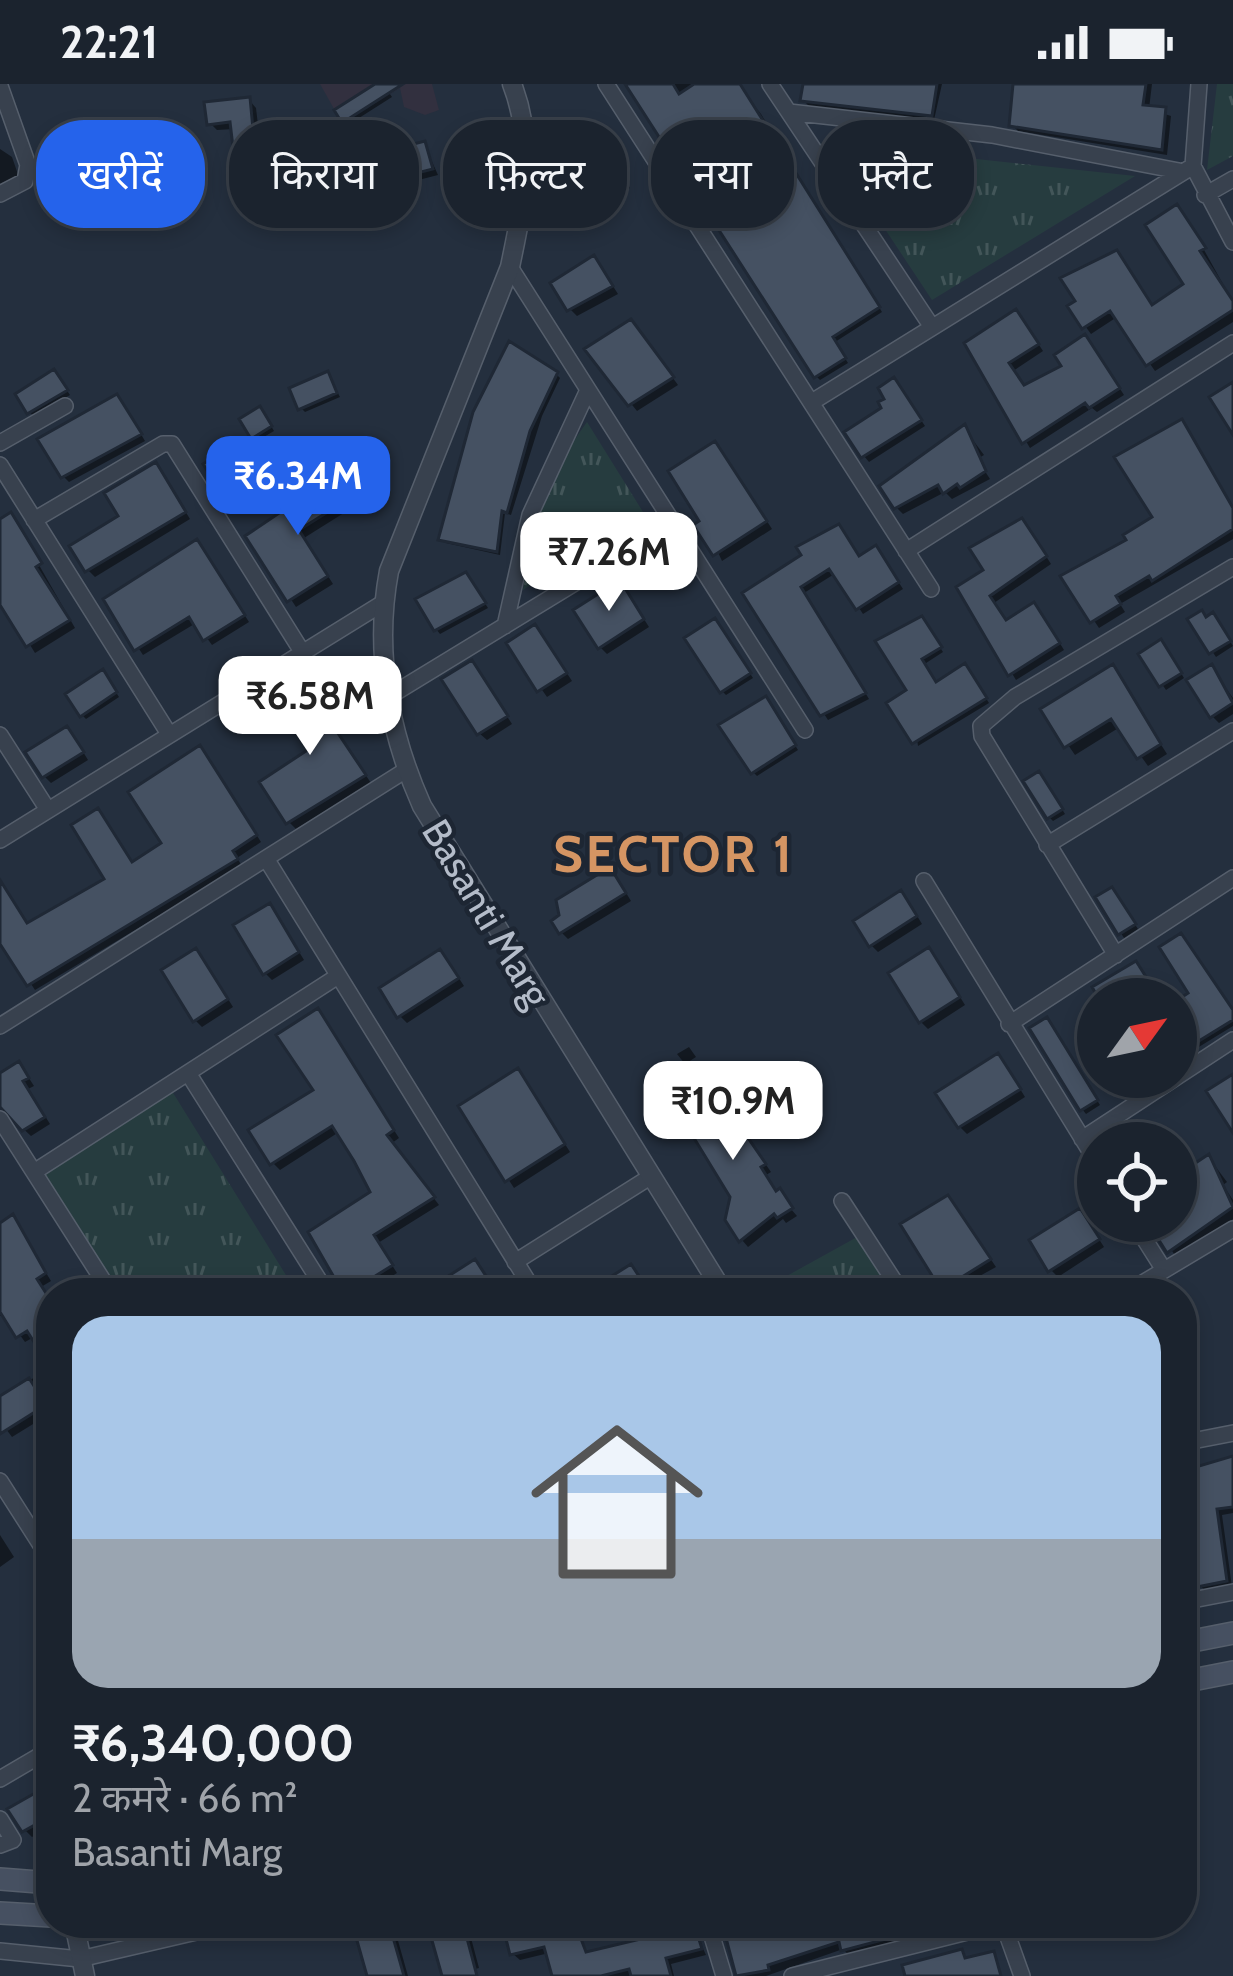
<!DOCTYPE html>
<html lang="hi">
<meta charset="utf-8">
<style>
:root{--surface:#1b232e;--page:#282f3a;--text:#f1f3f6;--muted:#a0a4aa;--line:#39404a;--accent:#2563eb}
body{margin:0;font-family:Cabin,"Noto Sans Devanagari",sans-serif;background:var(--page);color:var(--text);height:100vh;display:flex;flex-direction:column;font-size:45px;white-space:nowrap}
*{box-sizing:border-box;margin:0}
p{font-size:39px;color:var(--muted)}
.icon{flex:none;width:66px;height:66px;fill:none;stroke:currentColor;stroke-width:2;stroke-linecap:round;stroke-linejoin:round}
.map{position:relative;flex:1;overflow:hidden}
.side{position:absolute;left:36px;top:1194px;width:1161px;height:660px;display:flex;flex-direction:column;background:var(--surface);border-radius:48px;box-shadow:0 6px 18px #0003,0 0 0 3px var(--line)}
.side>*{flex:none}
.hud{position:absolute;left:36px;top:36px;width:1161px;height:108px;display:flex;gap:24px}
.needle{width:78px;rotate:57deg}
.tools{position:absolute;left:1077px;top:894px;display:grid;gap:24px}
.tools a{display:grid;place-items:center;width:120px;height:120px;border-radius:50%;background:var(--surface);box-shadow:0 6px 18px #0003,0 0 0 3px var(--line);font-size:60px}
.price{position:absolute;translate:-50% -102px;padding:0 27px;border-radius:24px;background:#fff;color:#222;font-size:39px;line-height:78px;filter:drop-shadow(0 3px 6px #0008)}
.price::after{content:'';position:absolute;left:50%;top:72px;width:36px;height:27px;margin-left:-18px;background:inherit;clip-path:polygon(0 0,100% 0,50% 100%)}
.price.active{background:var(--accent);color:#fff}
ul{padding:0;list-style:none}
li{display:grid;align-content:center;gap:24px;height:636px;padding:0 36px}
li span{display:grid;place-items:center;height:372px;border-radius:36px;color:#555}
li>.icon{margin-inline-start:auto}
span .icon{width:216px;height:216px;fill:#fffc;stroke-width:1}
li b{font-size:51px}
.chip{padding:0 42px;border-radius:48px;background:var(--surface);box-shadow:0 6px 18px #0003,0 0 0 3px var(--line);font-size:42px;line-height:108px}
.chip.active{background:var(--accent);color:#fff}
.status{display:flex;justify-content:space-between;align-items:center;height:84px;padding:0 60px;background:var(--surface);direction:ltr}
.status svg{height:33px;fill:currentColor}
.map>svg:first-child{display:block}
.medical{fill:#32303f}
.grass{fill:url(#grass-tufts)}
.shadow{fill:#0007}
.building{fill:#455162;stroke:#1f2835;stroke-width:3}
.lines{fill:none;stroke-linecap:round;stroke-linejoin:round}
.minor-casing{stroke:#565f6c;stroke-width:18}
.tertiary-casing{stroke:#565f6c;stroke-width:21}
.secondary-casing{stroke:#565f6c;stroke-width:24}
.minor{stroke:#38414e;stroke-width:15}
.tertiary{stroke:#38414e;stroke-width:18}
.secondary{stroke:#465061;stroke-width:21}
.labels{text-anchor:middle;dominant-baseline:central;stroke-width:9;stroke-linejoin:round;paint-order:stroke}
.street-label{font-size:39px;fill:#b4bcc9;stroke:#1d2633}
.district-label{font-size:51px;font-weight:bold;letter-spacing:3px;fill:#d59563;stroke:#1d2633}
</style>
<div class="status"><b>22:21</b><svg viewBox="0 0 49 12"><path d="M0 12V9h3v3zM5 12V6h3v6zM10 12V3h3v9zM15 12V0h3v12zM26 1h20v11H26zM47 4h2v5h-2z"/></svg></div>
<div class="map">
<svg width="1233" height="1892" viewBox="0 0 1233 1892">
<defs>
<pattern id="grass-tufts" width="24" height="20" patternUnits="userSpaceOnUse" patternTransform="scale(3)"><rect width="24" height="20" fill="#263c3f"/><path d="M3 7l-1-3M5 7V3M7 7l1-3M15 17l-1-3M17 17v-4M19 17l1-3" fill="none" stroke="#435659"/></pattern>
</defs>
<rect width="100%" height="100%" fill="#242f3e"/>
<path class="medical" d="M320,0H432L439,26L425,31L404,23L400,4L342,39Z"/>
<path class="grass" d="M1217,0H1233V72L1207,86Z
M828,59L1135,92L932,216Z
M587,338L643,428L523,506C530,444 550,388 587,338Z
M170,1004L297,1209H115L38,1085Z
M859,1152L896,1209H756Z"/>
<path class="shadow" d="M383,0L392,13L348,41L344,37Z
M628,0H736L761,30L882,228L835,258L848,279L820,296L816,292Z
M806,0H942L934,36L809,22L803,16Z
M1017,0H1152L1149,25L1171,32L1167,71L1018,47L1012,41Z
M249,16L256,24L260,58L271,65L273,92L246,95L239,88L234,45L217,46L210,39Z
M424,60L438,91L399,101L392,94Z
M0,65L12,73L21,99L0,109Z
M615,81L630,104L593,129L586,122Z
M1184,130L1233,218V238L1155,287L1117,233L1091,250L1071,223L1154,224L1186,203Z
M600,182L618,210L577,232L570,225Z
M1022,235L1043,267L1013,287L1028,306L1091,260L1124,311L1097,328L1092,324L1030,364L968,260Z
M637,245L678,301L637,327L588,266Z
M556,290L560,294L542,332L511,431L505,429L500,471L446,459L442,455Z
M328,291L340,313L305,328L301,324Z
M58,293L70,311L34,332L29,328Z
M899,303L925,342L869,378L864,372Z
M123,320L145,357L69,398L63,392Z
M264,330L274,347L257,357L253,353Z
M1181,338L1233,422V455L1120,520L1125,528L1099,544L1065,493L1130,457L1156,434Z
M964,344L984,371L977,375L990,395L952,415L945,408L903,430L896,423Z
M241,367L250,382L220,400L216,395Z
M722,368L772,445L722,477L704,438Z
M162,389L190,435L95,493L88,486Z
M350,397L363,417L304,454L333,500L296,523L249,452Z
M11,432L75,544L35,569L0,512V439Z
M1028,444L1051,480L994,519L1007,539L1040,527L1064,566L1016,596L960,504L987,487Z
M202,465L249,538L212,561L196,539L143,571L107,516Z
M881,471L903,505L863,530L836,489L804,509L869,615L828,636L746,510Z
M470,496L488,524L440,550L436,545Z
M626,507L649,543L607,570L600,563Z
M1191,536H1217L1233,562L1216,573Z
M925,540L943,568L923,581L936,601L969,587L989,619L918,662L910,607Z
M719,542L753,594L726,611L722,607Z
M542,551L572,597L547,613L510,560Z
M1165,563L1184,594L1166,606L1142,571Z
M1112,584L1167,670L1148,682L1120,643L1075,671L1044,626Z
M1211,584L1233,614V630L1219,639L1212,632Z
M478,587L512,640L487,656L479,649Z
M106,593L119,613L86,635L82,631Z
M306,602L371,699L296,745L289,738L316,664Z
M769,620L798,666L757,692L753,688Z
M74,653L88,676L51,699L44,692Z
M206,672L261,758L237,774L242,782L35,906L0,853V797L28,842L133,781L165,760Z
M1043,695L1065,730L1053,737L1049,733Z
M617,794L631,817L568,855L561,848Z
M1115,810L1138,845L1124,854L1099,814Z
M908,817L922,840L878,868L871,861Z
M276,830L304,876L272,896L265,889Z
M935,873L965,921L928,945L921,938Z
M203,875L233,923L202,943L195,936Z
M447,876L464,902L407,939L400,932Z
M1176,920L1233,929V942L1176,977Z
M318,928L399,1054L392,1059L439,1121L378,1159L397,1189L365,1209H347L375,1109L339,1048L280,1086L273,1079L317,1007Z
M1051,941L1100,1021L1086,1030L1082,1025Z
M689,963L696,973L685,980L677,970Z
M1005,980L1025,1013L967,1050L960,1043Z
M25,988L34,1002L28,1005L50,1040L31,1052L0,1023V992Z
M1122,993H1148L1153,1001L1137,1011Z
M524,995L570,1068L514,1104L462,1023Z
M718,1011L771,1088L766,1091L777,1109L797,1132L786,1139L783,1135L748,1163L742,1156Z
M1209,1074L1227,1098L1223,1101L1233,1116V1135L1177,1174L1151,1137H1176V1100Z
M955,1122L996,1183L949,1209L944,1204Z
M13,1134L51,1197L41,1203L51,1218V1280L34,1253L25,1258L4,1229L0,1232V1142Z
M1086,1135L1104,1163L1058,1193L1051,1186Z
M51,1283V1329L12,1353L0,1337V1315Z
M1233,1376V1429L1222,1431L1232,1503L1206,1508L1200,1501L1183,1390Z
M0,1451L14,1473L0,1483Z
M51,1702V1741L32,1753L25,1746Z
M355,1839H393L408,1892H370Z
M430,1839H467L479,1884L450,1892Z
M505,1839H578L586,1870L694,1845L706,1871L671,1880L674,1892H555L549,1869L520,1876L513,1870Z
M725,1839H977L850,1872L843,1865L766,1892H739Z"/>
<path class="building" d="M375,0H403L342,39L334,26Z
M625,0H673L679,10L694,0H740L880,223L833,253L846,274L814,294Z
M803,0H937L932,32L800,17Z
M1013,0H1146L1143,21L1166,23L1162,66L1009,42Z
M250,13L254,56L264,55L268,86L236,89L230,38L207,41L204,18Z
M425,57L433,85L390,96L382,68Z
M608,70L626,96L584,124L567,97Z
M1177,120L1206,164L1200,167L1233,217V226L1146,282L1110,227L1082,245L1067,222L1075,217L1060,194L1117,166L1152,221L1183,200L1145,141Z
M594,171L613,202L567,227L550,199Z
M1016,225L1039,260L1009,279L1024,301L1061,282L1054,271L1085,250L1120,304L1089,324L1085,319L1022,360L964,259Z
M631,235L674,293L628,322L584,265Z
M509,257L558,288L530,347L507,429L502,427L497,468L438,456L473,328Z
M54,285L68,306L27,330L15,310Z
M328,287L337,309L298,326L289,304Z
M894,293L922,336L861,374L844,348L881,324L878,318L884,315L878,304Z
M1233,298V351L1209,313Z
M117,310L142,350L61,394L37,355Z
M260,322L272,342L251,355L239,335Z
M1182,335L1233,424V445L1152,497L1149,492L1116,512L1121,520L1090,539L1060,492L1126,456L1123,451L1152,433L1114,373Z
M965,340L986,387L960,404L957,400L943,410L938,401L894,425L879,402Z
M715,357L767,437L713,472L693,441L699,437L668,387Z
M237,359L248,377L214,397L203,380Z
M156,378L186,428L85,488L69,462L118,432L104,409Z
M343,386L358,409L299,446L328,492L287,518L245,452Z
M11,428L42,479L36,483L70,536L26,563L0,521V435Z
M1022,434L1047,472L990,512L1006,536L1034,518L1060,559L1008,592L956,503L983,486L969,464Z
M839,440L859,472L876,461L899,498L856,526L829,485L801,503L866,609L820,632L742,509L801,471L796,463Z
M197,455L245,531L203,557L189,533L134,567L103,515Z
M466,488L486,519L434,547L415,515Z
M620,496L644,535L598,565L573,526Z
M1202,526L1206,533L1213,528L1231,557L1209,570L1187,535Z
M922,532L942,563L922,575L936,598L965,579L987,614L912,660L886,619L906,606L875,557Z
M715,534L751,589L720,609L684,554Z
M535,540L567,589L537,608L506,559Z
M1161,555L1182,589L1159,603L1138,570Z
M472,576L508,632L477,651L441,595Z
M1113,580L1161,660L1137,675L1111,635L1064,664L1040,625Z
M1212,580L1233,619L1210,634L1186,596Z
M103,585L117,608L80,633L65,610Z
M299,591L366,691L286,740L259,698L312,663L275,607Z
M766,612L796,661L751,690L718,641Z
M67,642L84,668L42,694L25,668Z
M200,661L257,751L233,767L238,775L27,902L0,860V796L27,839L104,795L71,741L98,724L132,778L161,759L128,708Z
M1039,687L1063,725L1047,735L1023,697Z
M610,783L626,809L559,850L551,837L559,831L556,816Z
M1112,803L1136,840L1118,851L1095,813Z
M901,806L917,832L869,863L853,837Z
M270,819L299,868L263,891L233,841Z
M1181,849L1233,926V936L1176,971V917L1188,909L1159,863Z
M929,863L960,913L919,939L888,889Z
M196,864L228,915L193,938L161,886Z
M440,865L459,894L397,934L379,904Z
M1136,877L1160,915H1099L1092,903Z
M318,924L394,1046L387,1051L435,1113L374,1151L393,1181L348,1209H343L308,1148L370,1108L354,1077L332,1042L270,1081L248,1046L313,1006L276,951Z
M1047,933L1098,1016L1080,1027L1029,944Z
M998,969L1021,1005L958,1044L935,1009Z
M19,977L29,994L23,997L45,1033L22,1047L0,1023V989Z
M518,984L565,1060L505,1098L458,1022Z
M1233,990V1049L1206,1007Z
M711,1000L766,1080L761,1083L776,1107L780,1104L793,1124L777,1134L774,1130L739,1158L725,1136L730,1113L675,1023Z
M1209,1070L1233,1123L1167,1169L1147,1137H1176V1092Z
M948,1111L991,1175L941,1206L900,1140Z
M1080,1124L1100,1155L1048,1188L1029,1156Z
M13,1130L46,1189L37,1195L51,1217V1285L27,1247L16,1254L0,1228V1139Z
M475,1175L497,1209H422Z
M631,1180L650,1209H585Z
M29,1294L46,1321L0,1350V1312Z
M1233,1372V1423L1217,1425L1227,1497L1197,1503L1182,1387Z
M51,1700V1732L22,1748L7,1725Z
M352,1839H389L404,1892H367Z
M427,1839H463L477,1892H442Z
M502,1839H575L586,1868L695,1842L702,1865L666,1874L671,1892H631L629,1885L601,1892H552L544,1863L510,1871Z
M722,1839H927L928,1844L841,1867L839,1858L768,1881L769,1886L736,1892Z
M962,1865L965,1874L994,1867L1001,1892H905L902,1881Z"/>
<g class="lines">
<defs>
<path id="minor" d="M606,0L931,505
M770,0L932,243
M1199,0L1193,82L1233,158
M0,2L28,81L25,97L0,110
M789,28L992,51L1179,87
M1205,111L1233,95
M510,183L805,646
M812,318L1193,82
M0,359L65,322
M0,381L169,650
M34,436L163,360H172L301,566
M906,467L1233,259
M505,542L530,431L588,306
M388,613L673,439
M0,651L48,726
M0,756L383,519
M1047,761L1233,647
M267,776L535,1209
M924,797L1098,1080
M1116,871L982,652L981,642L1015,613L1233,483
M1009,940L1233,794
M0,942L406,686
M188,989L327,1209
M0,1035L111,1209
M1082,1055L1233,956
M34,1088L338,892
M842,1117L902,1209
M1133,1137L1164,1186
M515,1178L650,1093
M1126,1209L1233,1145
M1182,1359L1233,1349
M0,1397L51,1477
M1182,1518L1233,1508
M0,1695L51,1665
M0,1735L13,1756L0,1761
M708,1839L724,1892
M1003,1839L1022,1892
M0,1867L80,1875L235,1839
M792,1892L1003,1839"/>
<path id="tertiary" d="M512,0C536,62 523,120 510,183L389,487C374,567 389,648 422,722L724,1209
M74,1839L85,1892"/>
<path id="secondary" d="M1182,1559L1233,1549
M1182,1598L1233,1588
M0,1795L51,1799
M0,1829L51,1832"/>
</defs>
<use href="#minor" class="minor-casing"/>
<use href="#tertiary" class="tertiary-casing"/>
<use href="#secondary" class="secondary-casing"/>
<use href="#minor" class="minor"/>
<use href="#tertiary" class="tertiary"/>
<use href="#secondary" class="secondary"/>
</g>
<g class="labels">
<g class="street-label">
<text transform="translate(487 829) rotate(59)">Basanti Marg</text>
</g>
<g class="district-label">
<text x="674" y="770">SECTOR 1</text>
</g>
</g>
</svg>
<div class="tools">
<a><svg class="needle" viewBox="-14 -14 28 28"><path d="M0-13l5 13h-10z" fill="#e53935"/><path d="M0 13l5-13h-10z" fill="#a0a4aa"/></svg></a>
<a><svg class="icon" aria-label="locate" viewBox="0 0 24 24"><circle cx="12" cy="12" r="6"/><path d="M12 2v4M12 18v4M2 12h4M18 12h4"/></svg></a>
</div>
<b class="price active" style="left:298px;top:454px">₹6.34M</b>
<b class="price" style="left:609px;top:530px">₹7.26M</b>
<b class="price" style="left:310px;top:674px">₹6.58M</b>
<b class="price" style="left:733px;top:1079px">₹10.9M</b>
<div class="hud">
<a class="chip active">खरीदें</a>
<a class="chip">किराया</a>
<a class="chip">फ़िल्टर</a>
<a class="chip">नया</a>
<a class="chip">फ़्लैट</a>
</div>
<section class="side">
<ul>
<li><span style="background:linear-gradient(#a9c7e8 60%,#9aa5b1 0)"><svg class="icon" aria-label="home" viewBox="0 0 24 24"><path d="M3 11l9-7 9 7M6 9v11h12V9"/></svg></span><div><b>₹6,340,000</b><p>2 कमरे · 66 m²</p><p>Basanti Marg</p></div></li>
</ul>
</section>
</div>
